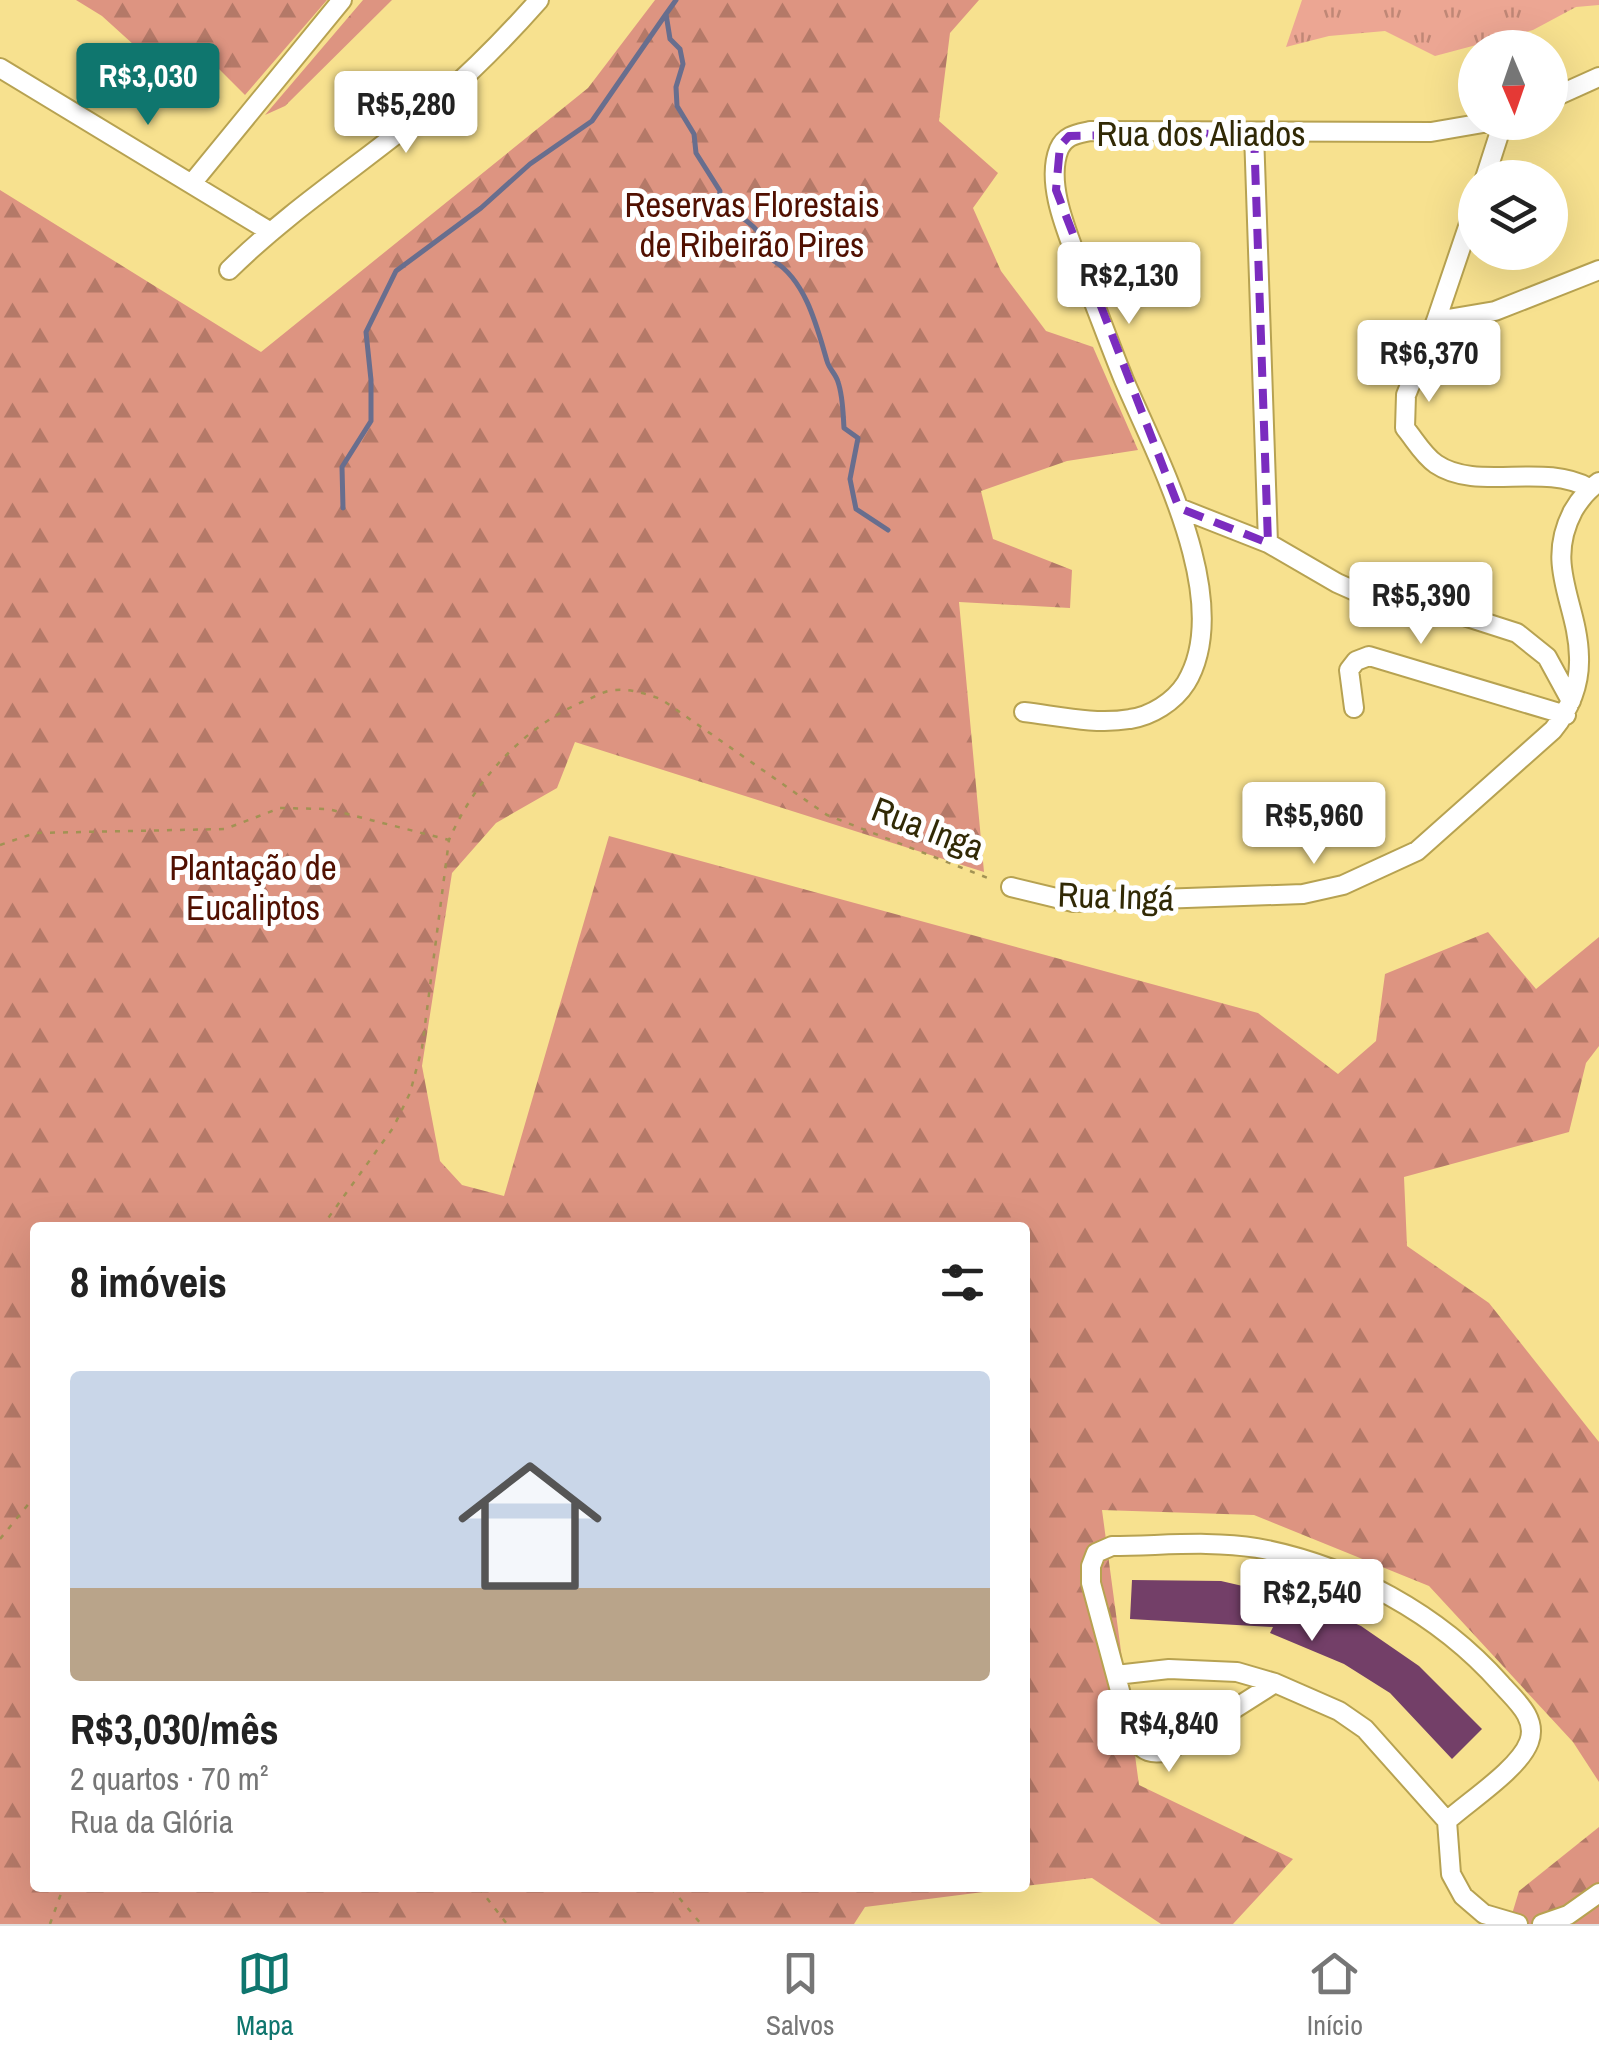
<!DOCTYPE html>
<html lang="pt">
<meta charset="utf-8">
<style>
:root{--surface:#fff;--page:#f2f2f2;--text:#222;--muted:#767676;--line:#e0e0e0;--accent:#0f766e}
body{margin:0;font-family:"Archivo Narrow",sans-serif;background:var(--page);color:var(--text);height:100vh;display:flex;flex-direction:column;font-size:38px;white-space:nowrap}
*{box-sizing:border-box;margin:0}
p{font-size:32px;color:var(--muted)}
.icon{flex:none;width:55px;height:55px;fill:none;stroke:currentColor;stroke-width:2;stroke-linecap:round;stroke-linejoin:round}
.map{position:relative;flex:1;overflow:hidden}
.drawer{position:absolute;left:30px;top:1222px;width:1000px;height:670px;display:flex;flex-direction:column;background:var(--surface);border-radius:10px;box-shadow:0 10px 40px #0002}
.drawer>*{flex:none}
.needle{width:65px;rotate:178deg}
.tools{position:absolute;left:1458px;top:30px;display:grid;gap:20px}
.tools a{display:grid;place-items:center;width:110px;height:110px;border-radius:50%;background:var(--surface);box-shadow:0 10px 40px #0002;font-size:50px}
.price{position:absolute;translate:-50% -85px;padding:0 22px;border-radius:10px;background:#fff;color:#222;font-size:32px;line-height:65px;filter:drop-shadow(0 2px 5px #0008)}
.price::after{content:'';position:absolute;left:50%;top:60px;width:30px;height:22px;margin-left:-15px;background:inherit;clip-path:polygon(0 0,100% 0,50% 100%)}
.price.on{background:var(--accent);color:#fff}
ul{padding:0;list-style:none}
li{display:grid;align-content:center;gap:20px;height:530px;padding:0 40px}
li span{display:grid;place-items:center;height:310px;border-radius:10px;color:#555}
li>.icon{margin-inline-start:auto}
span .icon{width:180px;height:180px;fill:#fffc;stroke-width:1}
li b{font-size:42px}
h2{display:flex;justify-content:space-between;align-items:center;height:120px;padding:0 40px;font-size:42px}
.menu{display:flex;justify-content:space-around;align-items:center;height:140px;border-top:2px solid var(--line);background:var(--surface);font-size:28px;color:var(--muted)}
.menu a{display:grid;justify-items:center;gap:5px}
.menu .on{color:var(--accent)}
.map>svg:first-child{display:block}
.grass{fill:url(#grass-tufts)}
.forest{fill:url(#forest-firs)}
.lines{fill:none;stroke-linecap:round;stroke-linejoin:round}
.stream{stroke:#686e8e;stroke-width:5}
.building{fill:#733f68}
.minor-casing{stroke:#b7a251;stroke-width:22}
.path{stroke:#a29254;stroke-width:2.5;stroke-dasharray:5 8;stroke-linecap:butt}
.minor{stroke:#fff;stroke-width:18}
.marked{fill:none;stroke:#7b2cbf;stroke-width:8;stroke-dasharray:20 12;stroke-linejoin:round}
.labels{text-anchor:middle;dominant-baseline:central;stroke-width:10;stroke-linejoin:round;paint-order:stroke}
.street-label{font-size:35px;fill:#312905;stroke:#fff}
.park-label{font-size:35px;fill:#511001;stroke:#fff}
</style>
<div class="map">
<svg width="1599" height="1924" viewBox="0 0 1599 1924">
<defs>
<pattern id="grass-tufts" width="24" height="20" patternUnits="userSpaceOnUse" patternTransform="scale(2.5)"><rect width="24" height="20" fill="#eca693"/><path d="M3 7l-1-3M5 7V3M7 7l1-3M15 17l-1-3M17 17v-4M19 17l1-3" fill="none" stroke="#c08776"/></pattern>
<pattern id="forest-firs" width="22" height="20" patternUnits="userSpaceOnUse" patternTransform="scale(2.5)"><rect width="22" height="20" fill="#dd9481"/><path d="M5 1l3.5 6h-7zM16 11l3.5 6h-7z" fill="#b47968"/></pattern>
</defs>
<rect width="100%" height="100%" fill="#f7e18f"/>
<path class="grass" d="M1302,0H1599V5L1576,7L1533,30L1435,56L1385,31L1329,36L1286,47Z"/>
<path class="forest" d="M76,0H327L245,95L201,51L166,74L102,16Z
M363,0H392L285,106L265,115Z
M655,0H979L950,33L939,121L998,173L973,208L1001,271L1046,331L1093,347L1138,450L1067,461L981,491L993,539L1072,570L1070,608L959,602L984,872L575,742L557,788L496,823L452,873L422,1066L440,1161L462,1185L504,1196L609,836L1258,1013L1338,1074L1376,1041L1385,974L1488,932L1536,989L1599,937V1046L1586,1063L1569,1132L1404,1177L1407,1246L1489,1303L1599,1442V1782L1573,1742L1429,1586L1254,1515L1102,1510L1139,1785L1293,1859L1233,1924H1161L1092,1878L1025,1886V1228H35V1888H1015L865,1907L854,1924H0V190L261,352L588,88Z
M1599,1827V1924H1509L1519,1891Z"/>
<g class="lines">
<path class="stream" d="M676,0L666,14L670,39L680,49L683,64L676,87L677,106L694,134L696,153L720,191L718,204C745,217 766,232 774,261C806,281 817,327 827,361C829,369 836,374 838,382C843,396 843,413 844,428L858,438L850,479L856,509L888,530
M343,508L342,467L371,421V380L366,332L396,271L481,208L530,164L592,121L666,14"/>
</g>
<path class="building" d="M1132,1580L1221,1581L1286,1596L1288,1594L1361,1626L1419,1666L1482,1729L1452,1759L1390,1693L1344,1664L1270,1633L1273,1627L1130,1619Z"/>
<g class="lines">
<defs>
<path id="minor" d="M0,68L269,231
M1550,99L1599,77
M1254,133L1268,543
M1485,178L1503,122
M193,182L342,0
M1475,206L1436,321L1406,395L1405,428C1415,440 1423,455 1436,464C1477,492 1543,462 1589,488
M229,270C294,206 371,158 440,99C476,68 508,35 539,0
M1436,321L1495,311L1599,270
M1179,508L1268,543L1337,583L1364,595L1436,607L1517,633L1547,657L1571,701
M1354,708L1349,670L1356,661L1369,656L1566,715
M1024,712C1058,716 1095,725 1130,719C1151,716 1174,702 1186,683C1235,602 1158,459 1124,380C1109,343 1095,304 1080,267C1068,234 1045,184 1059,149C1065,135 1077,134 1090,131L1431,132L1489,122
M1011,887L1073,902L1303,894L1343,885L1417,851L1553,730C1569,710 1580,685 1579,657C1578,603 1544,566 1573,511C1580,499 1587,490 1599,482
M1116,1675L1169,1669L1237,1672L1275,1683L1339,1711L1365,1729L1447,1821L1451,1874L1463,1896L1484,1914L1518,1924
M1275,1683L1168,1751C1152,1755 1144,1752 1133,1739L1091,1583V1566L1096,1553L1112,1546C1159,1546 1210,1540 1257,1548C1349,1565 1439,1614 1501,1684C1515,1700 1538,1718 1529,1742C1519,1769 1469,1801 1447,1821
M1542,1924L1568,1915L1599,1893"/>
</defs>
<use href="#minor" class="minor-casing"/>
<path class="path" d="M0,845L35,833L225,829L280,808L328,809L449,840
M321,1228L393,1128L410,1093L422,1048L449,840C475,780 525,725 587,700C596,696 606,690 616,690C632,689 646,694 661,699L827,815L993,880
M0,1539L35,1496
M479,1888L507,1924
M671,1888L701,1924
M50,1924L63,1888"/>
<use href="#minor" class="minor"/>
</g>
<path class="marked" d="M1254,133L1268,543L1179,508L1056,190L1060,146L1069,136Z"/>
<g class="labels">
<g class="street-label">
<text x="1201" y="133">Rua dos Aliados</text>
<text transform="translate(928 828) rotate(21)">Rua Inga</text>
<text transform="translate(1116 896) rotate(2)">Rua Ingá</text>
</g>
<g class="park-label">
<text x="752" y="204">Reservas Florestais<tspan x="752" dy="40">de Ribeirão Pires</tspan></text>
<text x="253" y="867">Plantação de<tspan x="253" dy="40">Eucaliptos</tspan></text>
</g>
</g>
</svg>
<div class="tools">
<a><svg class="needle" viewBox="-14 -14 28 28"><path d="M0-13l5 13h-10z" fill="#e53935"/><path d="M0 13l5-13h-10z" fill="#767676"/></svg></a>
<a><svg class="icon" aria-label="layers" viewBox="0 0 24 24"><path d="M12 4l9 5-9 5-9-5zM3 14l9 5 9-5"/></svg></a>
</div>
<b class="price on" style="left:148px;top:128px">R$3,030</b>
<b class="price" style="left:406px;top:156px">R$5,280</b>
<b class="price" style="left:1129px;top:327px">R$2,130</b>
<b class="price" style="left:1429px;top:405px">R$6,370</b>
<b class="price" style="left:1421px;top:647px">R$5,390</b>
<b class="price" style="left:1314px;top:867px">R$5,960</b>
<b class="price" style="left:1312px;top:1644px">R$2,540</b>
<b class="price" style="left:1169px;top:1775px">R$4,840</b>
<section class="drawer">
<h2>8 imóveis<svg class="icon" aria-label="filters" viewBox="0 0 24 24"><path d="M4 7h16M4 17h16"/><circle cx="9" cy="7" r="2"/><circle cx="15" cy="17" r="2"/></svg></h2>
<ul>
<li><span style="background:linear-gradient(#c9d6e8 70%,#b9a48a 0)"><svg class="icon" aria-label="home" viewBox="0 0 24 24"><path d="M3 11l9-7 9 7M6 9v11h12V9"/></svg></span><div><b>R$3,030/mês</b><p>2 quartos · 70 m²</p><p>Rua da Glória</p></div></li>
</ul>
</section>
</div>
<nav class="menu">
<a class="on"><svg class="icon" aria-label="map" viewBox="0 0 24 24"><path d="M3 6l6-2 6 2 6-2v14l-6 2-6-2-6 2zM9 4v14M15 6v14"/></svg>Mapa</a>
<a><svg class="icon" aria-label="saved" viewBox="0 0 24 24"><path d="M7 4h10v16l-5-4-5 4z"/></svg>Salvos</a>
<a><svg class="icon" aria-label="home" viewBox="0 0 24 24"><path d="M3 11l9-7 9 7M6 9v11h12V9"/></svg>Início</a>
</nav>
